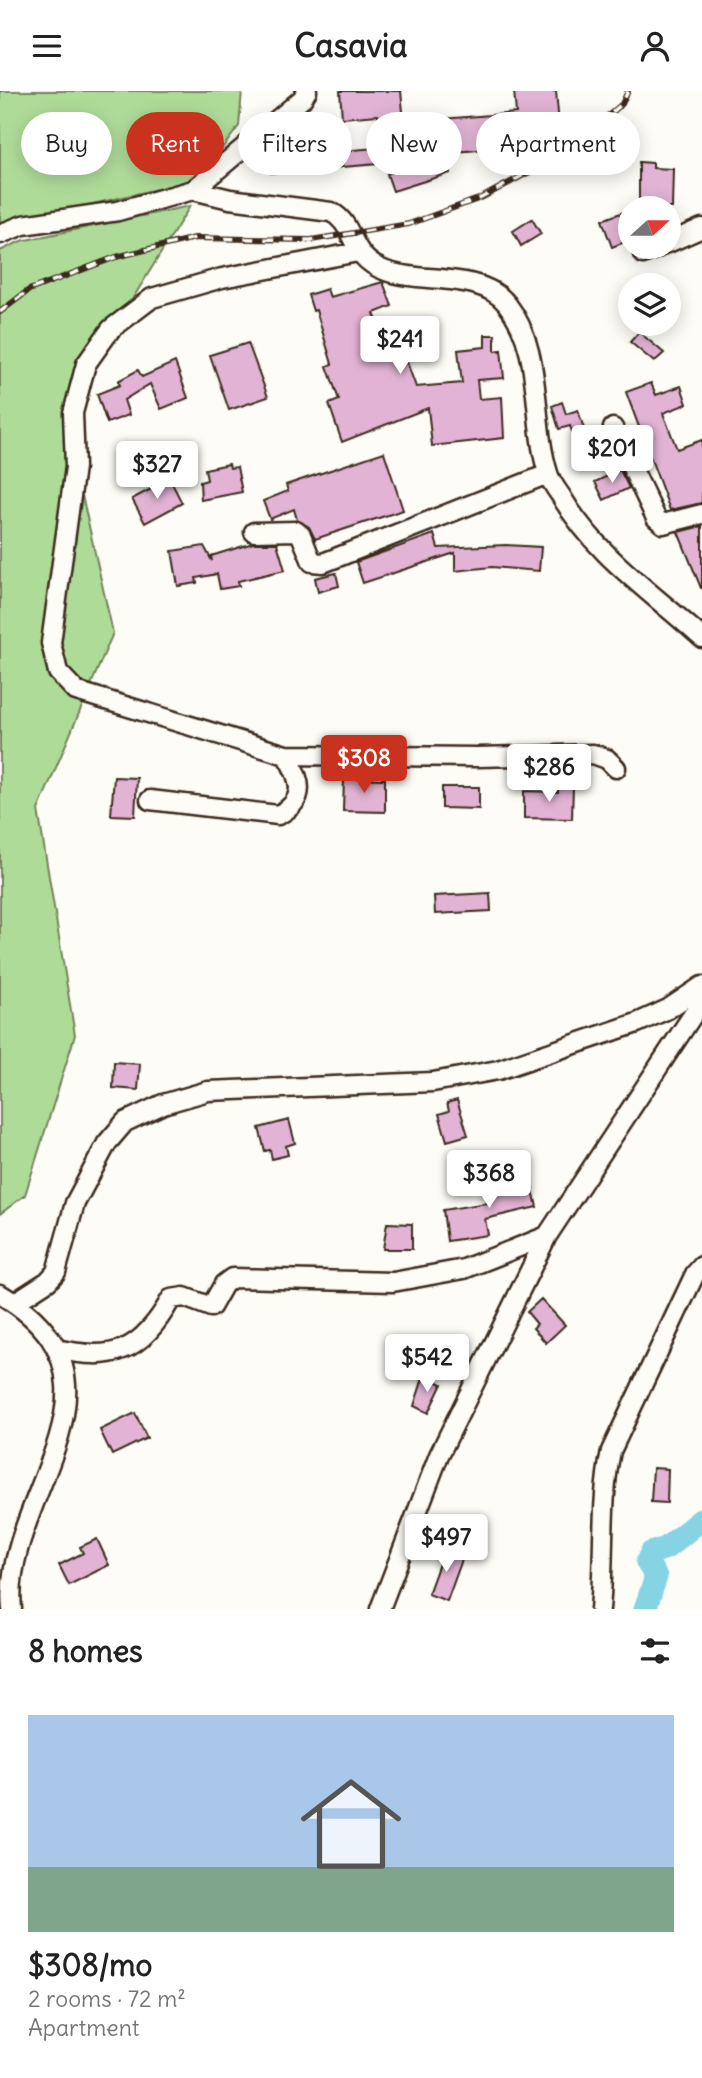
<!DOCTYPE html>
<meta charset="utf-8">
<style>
:root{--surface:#fff;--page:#f6f6f6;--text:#222;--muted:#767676;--accent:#c8321e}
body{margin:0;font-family:Delius,sans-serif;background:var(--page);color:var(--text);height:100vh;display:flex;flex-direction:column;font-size:26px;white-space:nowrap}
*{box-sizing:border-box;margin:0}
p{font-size:23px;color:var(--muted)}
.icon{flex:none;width:38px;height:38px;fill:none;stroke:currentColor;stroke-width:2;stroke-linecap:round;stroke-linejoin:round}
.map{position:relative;height:1518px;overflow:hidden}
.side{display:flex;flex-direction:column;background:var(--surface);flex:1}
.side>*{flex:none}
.banner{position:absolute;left:21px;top:21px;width:662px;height:63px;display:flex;gap:14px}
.needle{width:46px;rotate:69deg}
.tools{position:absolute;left:618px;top:105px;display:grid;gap:14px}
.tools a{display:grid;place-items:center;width:63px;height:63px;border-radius:50%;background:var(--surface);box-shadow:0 4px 18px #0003;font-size:35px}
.price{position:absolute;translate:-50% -60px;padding:0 16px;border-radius:7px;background:#fff;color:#222;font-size:23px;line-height:46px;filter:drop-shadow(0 2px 4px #0008)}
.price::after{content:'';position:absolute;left:50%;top:42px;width:21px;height:16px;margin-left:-10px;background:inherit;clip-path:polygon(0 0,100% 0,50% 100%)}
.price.on{background:var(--accent);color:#fff}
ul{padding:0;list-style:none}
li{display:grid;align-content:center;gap:14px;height:371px;padding:0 28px}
li span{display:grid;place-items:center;height:217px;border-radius:0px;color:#555}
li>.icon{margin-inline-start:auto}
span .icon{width:126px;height:126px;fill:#fffc;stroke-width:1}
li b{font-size:30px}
h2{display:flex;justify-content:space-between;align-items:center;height:84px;padding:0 28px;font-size:30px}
.pill{padding:0 24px;border-radius:32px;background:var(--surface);box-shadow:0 4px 18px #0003;font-size:24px;line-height:63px}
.pill.on{background:var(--accent);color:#fff}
header{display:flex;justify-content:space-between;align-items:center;height:91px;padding:0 28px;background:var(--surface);font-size:32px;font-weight:700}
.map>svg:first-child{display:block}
.green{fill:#afdb99;stroke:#75825c;stroke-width:2}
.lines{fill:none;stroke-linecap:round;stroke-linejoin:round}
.river{stroke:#85d3e3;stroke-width:23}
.building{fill:#e2b3d4;stroke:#3b2a1e;stroke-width:2}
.minor-casing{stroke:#3b2a1e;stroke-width:23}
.minor{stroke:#fdfcf7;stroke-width:18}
.rail-casing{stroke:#3b2a1e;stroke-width:6}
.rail{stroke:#fdfcf7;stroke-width:3.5;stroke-dasharray:10;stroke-linecap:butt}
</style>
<header><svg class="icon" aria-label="menu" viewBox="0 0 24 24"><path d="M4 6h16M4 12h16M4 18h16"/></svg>Casavia<svg class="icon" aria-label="person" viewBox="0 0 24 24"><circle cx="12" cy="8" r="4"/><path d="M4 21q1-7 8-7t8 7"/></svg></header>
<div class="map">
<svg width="702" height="1518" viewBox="0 0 702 1518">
<rect width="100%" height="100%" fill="#fdfcf7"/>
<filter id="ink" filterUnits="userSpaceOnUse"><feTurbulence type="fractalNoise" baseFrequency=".0143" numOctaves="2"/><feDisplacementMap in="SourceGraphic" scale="14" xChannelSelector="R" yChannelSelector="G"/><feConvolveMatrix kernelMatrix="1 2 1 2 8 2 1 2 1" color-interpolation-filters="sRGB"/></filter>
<g filter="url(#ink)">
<path class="green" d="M0,0H242L239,35L199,88L0,135Z
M190,115L63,320L113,542L38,719L75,944L25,1104L0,1123V160L21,150Z"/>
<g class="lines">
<path class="river" d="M645,1518L656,1486L647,1471L651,1462L666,1457L702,1428"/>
</g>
<path class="building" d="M340,0H401L404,31L516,22L514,0H556L560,45L535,47V54L444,62L450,82L393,100L387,83L405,77L403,58L384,61L378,24L342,27Z
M376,57L378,73L271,82L269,66Z
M639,71L653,72V77L673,78L672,117H639Z
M626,120L630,130V149L612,156L602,129Z
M532,128L541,143L521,155L513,140Z
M383,191L392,215L374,222L384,248L397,244L416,296L462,292L458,259L485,256V244H495V260L501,259L504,287L477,289L479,308L502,306L504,347L432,355L428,317L342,351L329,313L339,309L327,275L332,273L316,219L313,220L308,204L327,198L330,206Z
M639,241L664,262L654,271L630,251Z
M248,252L268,306L229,319L210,264Z
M175,271L188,307L161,318L150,293L124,309L129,324L107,332L97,303L120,294L118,290L138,279L142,286Z
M651,292L656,304L681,295L687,313L663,322L677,358L702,349V412L670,419L626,301Z
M562,311L566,323L578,319L592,364L582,368L570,335L559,338L552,315Z
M384,361L403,419L315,448L309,436L297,429L294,418L270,428L263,410L288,400L286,394Z
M229,373L230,377L237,376L242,401L201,409L200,391L207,389L205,378Z
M620,379L629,397L604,409L595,391Z
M170,388L182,412L145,432L132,408Z
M702,435V497H701L678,441Z
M434,443L438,457L506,454L541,456L539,480L492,476L455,480V462L363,492L356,471Z
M253,452H277L285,479L238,490L239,495L220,498L217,483L196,487L197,492L178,495L172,460L204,455L212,470L211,465Z
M336,482L339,495L318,501L315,487Z
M114,686L137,687L135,725L111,724Z
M344,687L385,688V721L343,720Z
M558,694L573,695L572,728L524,727V700L558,701Z
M442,696H479V718L442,717Z
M490,802L491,820L435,823L434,805Z
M114,971L140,973L138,999L113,997Z
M457,1009L468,1044L447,1050L439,1023L449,1020L447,1012Z
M289,1029L295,1052L286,1055L288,1064L272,1068L270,1059L265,1060L259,1037Z
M530,1086L537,1116L485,1128L488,1144L447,1150L443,1119L493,1111L489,1095Z
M387,1132L412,1133V1158H383Z
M541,1208L565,1234L546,1252L533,1237L537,1233L527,1221Z
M424,1284L442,1293L428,1322L414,1315Z
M135,1322L147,1347L112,1364L100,1339Z
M653,1377L668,1378L667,1412L651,1411Z
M97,1448L109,1474L69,1494L59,1474L83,1462L80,1456Z
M445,1456L464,1463L447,1510L428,1503Z"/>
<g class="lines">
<defs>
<path id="minor" d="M193,99L230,108L331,121C357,134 347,166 386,180C422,193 481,180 507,213C544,260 531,328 548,382C550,390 556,398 561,405C596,465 652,501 702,547
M0,143L23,134L118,120L193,99L302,8L307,0
M668,152L702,137
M358,161L222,187L152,207L111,238L86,273L73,322L75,376L51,552L58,581L76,600L286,664L477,666L593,663L607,668L616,677
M643,163L659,156
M613,337L656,427L663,433L702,423
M254,441L296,440L301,444L312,471L323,472L548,383
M150,709L278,724C308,709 301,688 286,664
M0,1203C148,1291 0,1406 12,1518
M14,1212L48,1190L56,1181L75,1112L107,1052L125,1031L163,1013L208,1000L433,991L498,979L637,932L668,918L702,895
M56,1258C114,1271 141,1261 171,1208L184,1206L211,1216L224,1193L232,1187L393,1191L464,1178L547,1145
M380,1518L439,1364L547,1145L702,910
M600,1518C605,1466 600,1411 611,1360L695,1183L702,1175"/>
</defs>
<use href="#minor" class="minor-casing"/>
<use href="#minor" class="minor"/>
<defs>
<path id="rail" d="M0,221L29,199L116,166L195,147L311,149L409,133L481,107L563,63L622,13L628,0"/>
</defs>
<use href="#rail" class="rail-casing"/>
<use href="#rail" class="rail"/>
</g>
</g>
</svg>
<div class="tools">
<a><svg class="needle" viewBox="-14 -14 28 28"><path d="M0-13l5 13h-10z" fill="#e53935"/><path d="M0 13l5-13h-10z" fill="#767676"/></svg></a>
<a><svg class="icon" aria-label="layers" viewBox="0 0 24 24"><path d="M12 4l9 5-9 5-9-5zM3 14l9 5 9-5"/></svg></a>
</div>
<b class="price" style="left:400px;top:285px">$241</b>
<b class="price" style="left:612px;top:394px">$201</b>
<b class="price" style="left:157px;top:410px">$327</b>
<b class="price on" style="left:364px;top:704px">$308</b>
<b class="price" style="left:549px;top:713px">$286</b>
<b class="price" style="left:489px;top:1119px">$368</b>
<b class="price" style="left:427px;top:1303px">$542</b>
<b class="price" style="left:446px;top:1483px">$497</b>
<div class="banner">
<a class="pill">Buy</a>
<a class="pill on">Rent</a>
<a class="pill">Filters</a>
<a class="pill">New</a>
<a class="pill">Apartment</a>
</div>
</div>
<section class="side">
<h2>8 homes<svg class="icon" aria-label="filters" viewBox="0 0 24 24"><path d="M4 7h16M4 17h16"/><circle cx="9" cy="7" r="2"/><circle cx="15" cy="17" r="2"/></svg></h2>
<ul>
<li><span style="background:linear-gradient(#a9c7e8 70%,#7fa58c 0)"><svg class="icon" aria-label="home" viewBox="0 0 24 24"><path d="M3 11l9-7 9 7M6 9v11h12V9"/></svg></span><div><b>$308/mo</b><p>2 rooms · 72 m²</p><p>Apartment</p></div></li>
</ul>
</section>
